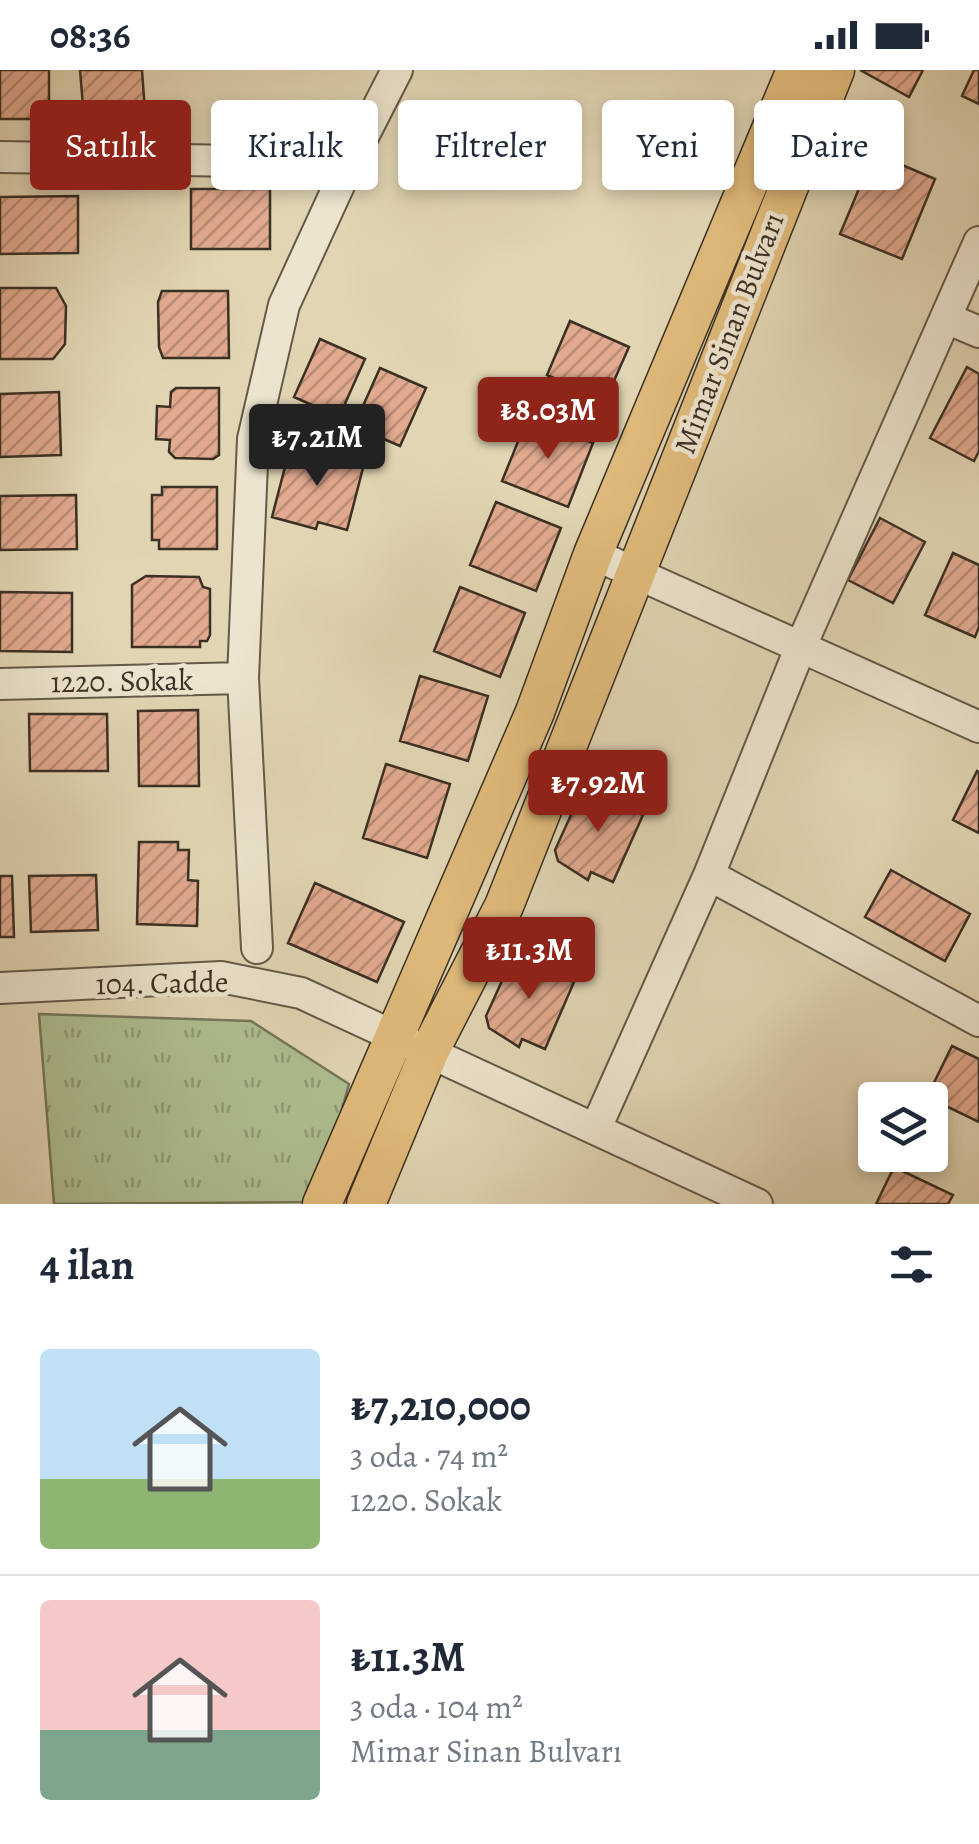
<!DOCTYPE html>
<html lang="tr">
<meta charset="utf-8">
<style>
:root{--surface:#fff;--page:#f2f2f3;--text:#1f2937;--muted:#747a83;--line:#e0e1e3;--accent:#8f2418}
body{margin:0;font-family:Alegreya,serif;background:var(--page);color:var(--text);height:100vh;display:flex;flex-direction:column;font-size:38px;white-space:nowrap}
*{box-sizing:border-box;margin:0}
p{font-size:32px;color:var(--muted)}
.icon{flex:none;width:55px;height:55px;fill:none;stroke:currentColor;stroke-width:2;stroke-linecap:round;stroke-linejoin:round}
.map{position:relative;height:1134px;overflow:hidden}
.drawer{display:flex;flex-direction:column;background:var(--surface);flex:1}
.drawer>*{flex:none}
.guide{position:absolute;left:30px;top:30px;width:920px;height:90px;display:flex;gap:20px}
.controls{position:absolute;left:858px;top:1012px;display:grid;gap:20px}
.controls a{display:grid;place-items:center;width:90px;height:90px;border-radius:10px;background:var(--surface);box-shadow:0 5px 15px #0003;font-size:50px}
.price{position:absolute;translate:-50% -85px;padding:0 22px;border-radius:10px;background:var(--accent);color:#fff;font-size:32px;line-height:65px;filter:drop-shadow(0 2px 5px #0008)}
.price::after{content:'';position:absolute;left:50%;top:60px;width:30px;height:22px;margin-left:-15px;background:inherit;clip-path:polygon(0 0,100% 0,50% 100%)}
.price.on{background:#222;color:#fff}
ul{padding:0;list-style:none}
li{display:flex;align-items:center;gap:30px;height:250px;padding:0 40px}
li+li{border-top:2px solid var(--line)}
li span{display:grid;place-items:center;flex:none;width:280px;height:200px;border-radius:10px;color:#555}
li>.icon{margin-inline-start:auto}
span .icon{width:120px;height:120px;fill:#fffc;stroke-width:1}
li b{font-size:42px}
h2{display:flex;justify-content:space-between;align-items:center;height:120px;padding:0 40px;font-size:42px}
.tag{padding:0 35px;border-radius:10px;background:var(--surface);box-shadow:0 5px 15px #0003;font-size:35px;line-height:90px}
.tag.on{background:var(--accent);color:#fff}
.status{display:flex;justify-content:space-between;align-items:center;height:70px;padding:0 50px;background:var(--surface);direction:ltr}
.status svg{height:28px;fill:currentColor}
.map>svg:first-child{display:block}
.park{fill:url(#park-tufts);stroke:#74775a;stroke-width:2.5}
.building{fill:url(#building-hatch);stroke:#3a3024;stroke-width:2.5}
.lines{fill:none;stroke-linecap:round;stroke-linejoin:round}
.minor-casing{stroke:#645948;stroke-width:34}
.major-casing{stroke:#3a3024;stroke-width:41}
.minor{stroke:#ece4ce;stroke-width:30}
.major{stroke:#e0ba7a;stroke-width:38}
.labels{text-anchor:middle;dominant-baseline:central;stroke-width:9;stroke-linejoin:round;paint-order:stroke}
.street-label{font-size:30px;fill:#3a3024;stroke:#ece4ce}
</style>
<div class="status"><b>08:36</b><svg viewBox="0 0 49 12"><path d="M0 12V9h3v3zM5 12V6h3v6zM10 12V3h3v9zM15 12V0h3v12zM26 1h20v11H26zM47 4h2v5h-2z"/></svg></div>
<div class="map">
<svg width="979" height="1134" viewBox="0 0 979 1134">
<defs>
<pattern id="park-tufts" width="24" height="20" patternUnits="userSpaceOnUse" patternTransform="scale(2.5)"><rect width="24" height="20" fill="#aebe90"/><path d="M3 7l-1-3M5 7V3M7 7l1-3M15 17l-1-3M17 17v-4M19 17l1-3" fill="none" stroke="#8f9b75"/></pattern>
<pattern id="building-hatch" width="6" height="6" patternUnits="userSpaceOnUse" patternTransform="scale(2.5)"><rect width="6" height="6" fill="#e2aa8f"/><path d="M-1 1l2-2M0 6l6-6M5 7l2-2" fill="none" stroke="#b88b75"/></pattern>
</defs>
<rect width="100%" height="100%" fill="#e1d5b3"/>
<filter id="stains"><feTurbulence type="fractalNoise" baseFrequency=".002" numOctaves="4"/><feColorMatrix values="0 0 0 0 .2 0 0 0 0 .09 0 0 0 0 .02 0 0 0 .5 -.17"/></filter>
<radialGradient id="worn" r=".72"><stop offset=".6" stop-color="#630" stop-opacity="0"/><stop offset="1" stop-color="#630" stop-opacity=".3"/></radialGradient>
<path class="park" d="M39,944L251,951L349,1014L316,1132L54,1134Z"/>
<path class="building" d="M0,0H49V49H0Z
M80,0H142L145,42L84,48Z
M860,0H923L909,27Z
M974,0H979V34L962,26Z
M874,83L935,109L902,189L840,164Z
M191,119H270V179H191Z
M78,126V183L0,184V127Z
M0,218H56L66,236L65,274L53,289H0Z
M162,221H228L229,288H163L159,277L158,232Z
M570,251L629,277L605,331L547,305Z
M320,269L365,289L339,347L294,327Z
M967,297L979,304V381L974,391L930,368Z
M380,298L426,318L400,376L354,356Z
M176,318H219V385L213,389L175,388L169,382L170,370L156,369L157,336L170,337L171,322Z
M59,322L61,385L0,387V324Z
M528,347L593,373L568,437L502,411Z
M291,374L339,386L334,391L363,398L347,460L318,452L316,459L272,447Z
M162,417H217V479H159V470H152V425H162Z
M76,425L77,479L0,480V426Z
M496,432L561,458L536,521L470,495Z
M880,448L925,472L893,533L848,510Z
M953,483L979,495V557L975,567L925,545Z
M146,506L199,507L203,517L210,519V565L207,571H200V577H132V515Z
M460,517L525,543L500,607L434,581Z
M0,522L72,523V582L0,581Z
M420,606L488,626L468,691L400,671Z
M198,640L199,716H139L138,641Z
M29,644H107L108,701H30Z
M386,694L450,714L427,788L363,768Z
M977,701L979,702V763L953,750Z
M595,718L625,731L623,737L643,745L613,812L591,802L588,810L558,791L555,780L581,723Z
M139,772H178V780H189L188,810L198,811L197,856L137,854Z
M891,800L970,844L945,891L865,847Z
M96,805L98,860L31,862L29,806Z
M0,806H12L14,867H0Z
M315,813L404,852L377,912L288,873Z
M526,884L557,898L554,904L574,912L545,979L522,969L519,977L489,958L486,946L512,889Z
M952,976L979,989V1052L927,1027Z
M894,1097L953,1125L948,1134H876Z"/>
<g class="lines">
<defs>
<path id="minor" d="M0,87L295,92L346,100
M946,248L979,262
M593,484L979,657
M0,614L243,608
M709,805L979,951
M257,878L243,608L253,369L284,235L346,100L397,0
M0,918L221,907L301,923L757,1134
M596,1058L709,805L801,576L979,172"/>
<path id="major" d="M322,1134L535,642L593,484L796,0
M366,1134L430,980L504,836L835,0"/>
</defs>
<use href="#minor" class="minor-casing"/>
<use href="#major" class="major-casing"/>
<use href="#minor" class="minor"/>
<use href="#major" class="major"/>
</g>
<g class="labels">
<g class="street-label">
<text transform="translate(729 263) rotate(-69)">Mimar Sinan Bulvarı</text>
<text transform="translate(122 611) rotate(-1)">1220. Sokak</text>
<text transform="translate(162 913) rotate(-1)">104. Cadde</text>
</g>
</g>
<rect width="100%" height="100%" filter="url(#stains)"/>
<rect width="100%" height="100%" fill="url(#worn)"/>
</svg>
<div class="controls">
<a><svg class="icon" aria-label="layers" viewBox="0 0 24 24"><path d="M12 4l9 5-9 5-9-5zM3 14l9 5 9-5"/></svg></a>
</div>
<b class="price" style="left:548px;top:392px">₺8.03M</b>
<b class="price on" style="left:317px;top:419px">₺7.21M</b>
<b class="price" style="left:598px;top:765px">₺7.92M</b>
<b class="price" style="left:529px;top:932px">₺11.3M</b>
<div class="guide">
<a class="tag on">Satılık</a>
<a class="tag">Kiralık</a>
<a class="tag">Filtreler</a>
<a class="tag">Yeni</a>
<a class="tag">Daire</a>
</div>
</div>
<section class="drawer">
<h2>4 ilan<svg class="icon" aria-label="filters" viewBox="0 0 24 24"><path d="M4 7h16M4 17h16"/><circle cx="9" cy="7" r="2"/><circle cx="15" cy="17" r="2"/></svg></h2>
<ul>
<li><span style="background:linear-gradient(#bfe0f5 65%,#8fb573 0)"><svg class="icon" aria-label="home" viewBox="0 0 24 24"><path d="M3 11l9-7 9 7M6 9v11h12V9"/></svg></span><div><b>₺7,210,000</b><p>3 oda · 74 m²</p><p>1220. Sokak</p></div></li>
<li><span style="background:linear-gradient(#f6c9c9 65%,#7fa58c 0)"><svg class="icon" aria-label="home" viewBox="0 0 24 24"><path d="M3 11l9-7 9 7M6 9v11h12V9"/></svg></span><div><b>₺11.3M</b><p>3 oda · 104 m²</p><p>Mimar Sinan Bulvarı</p></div></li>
</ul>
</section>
